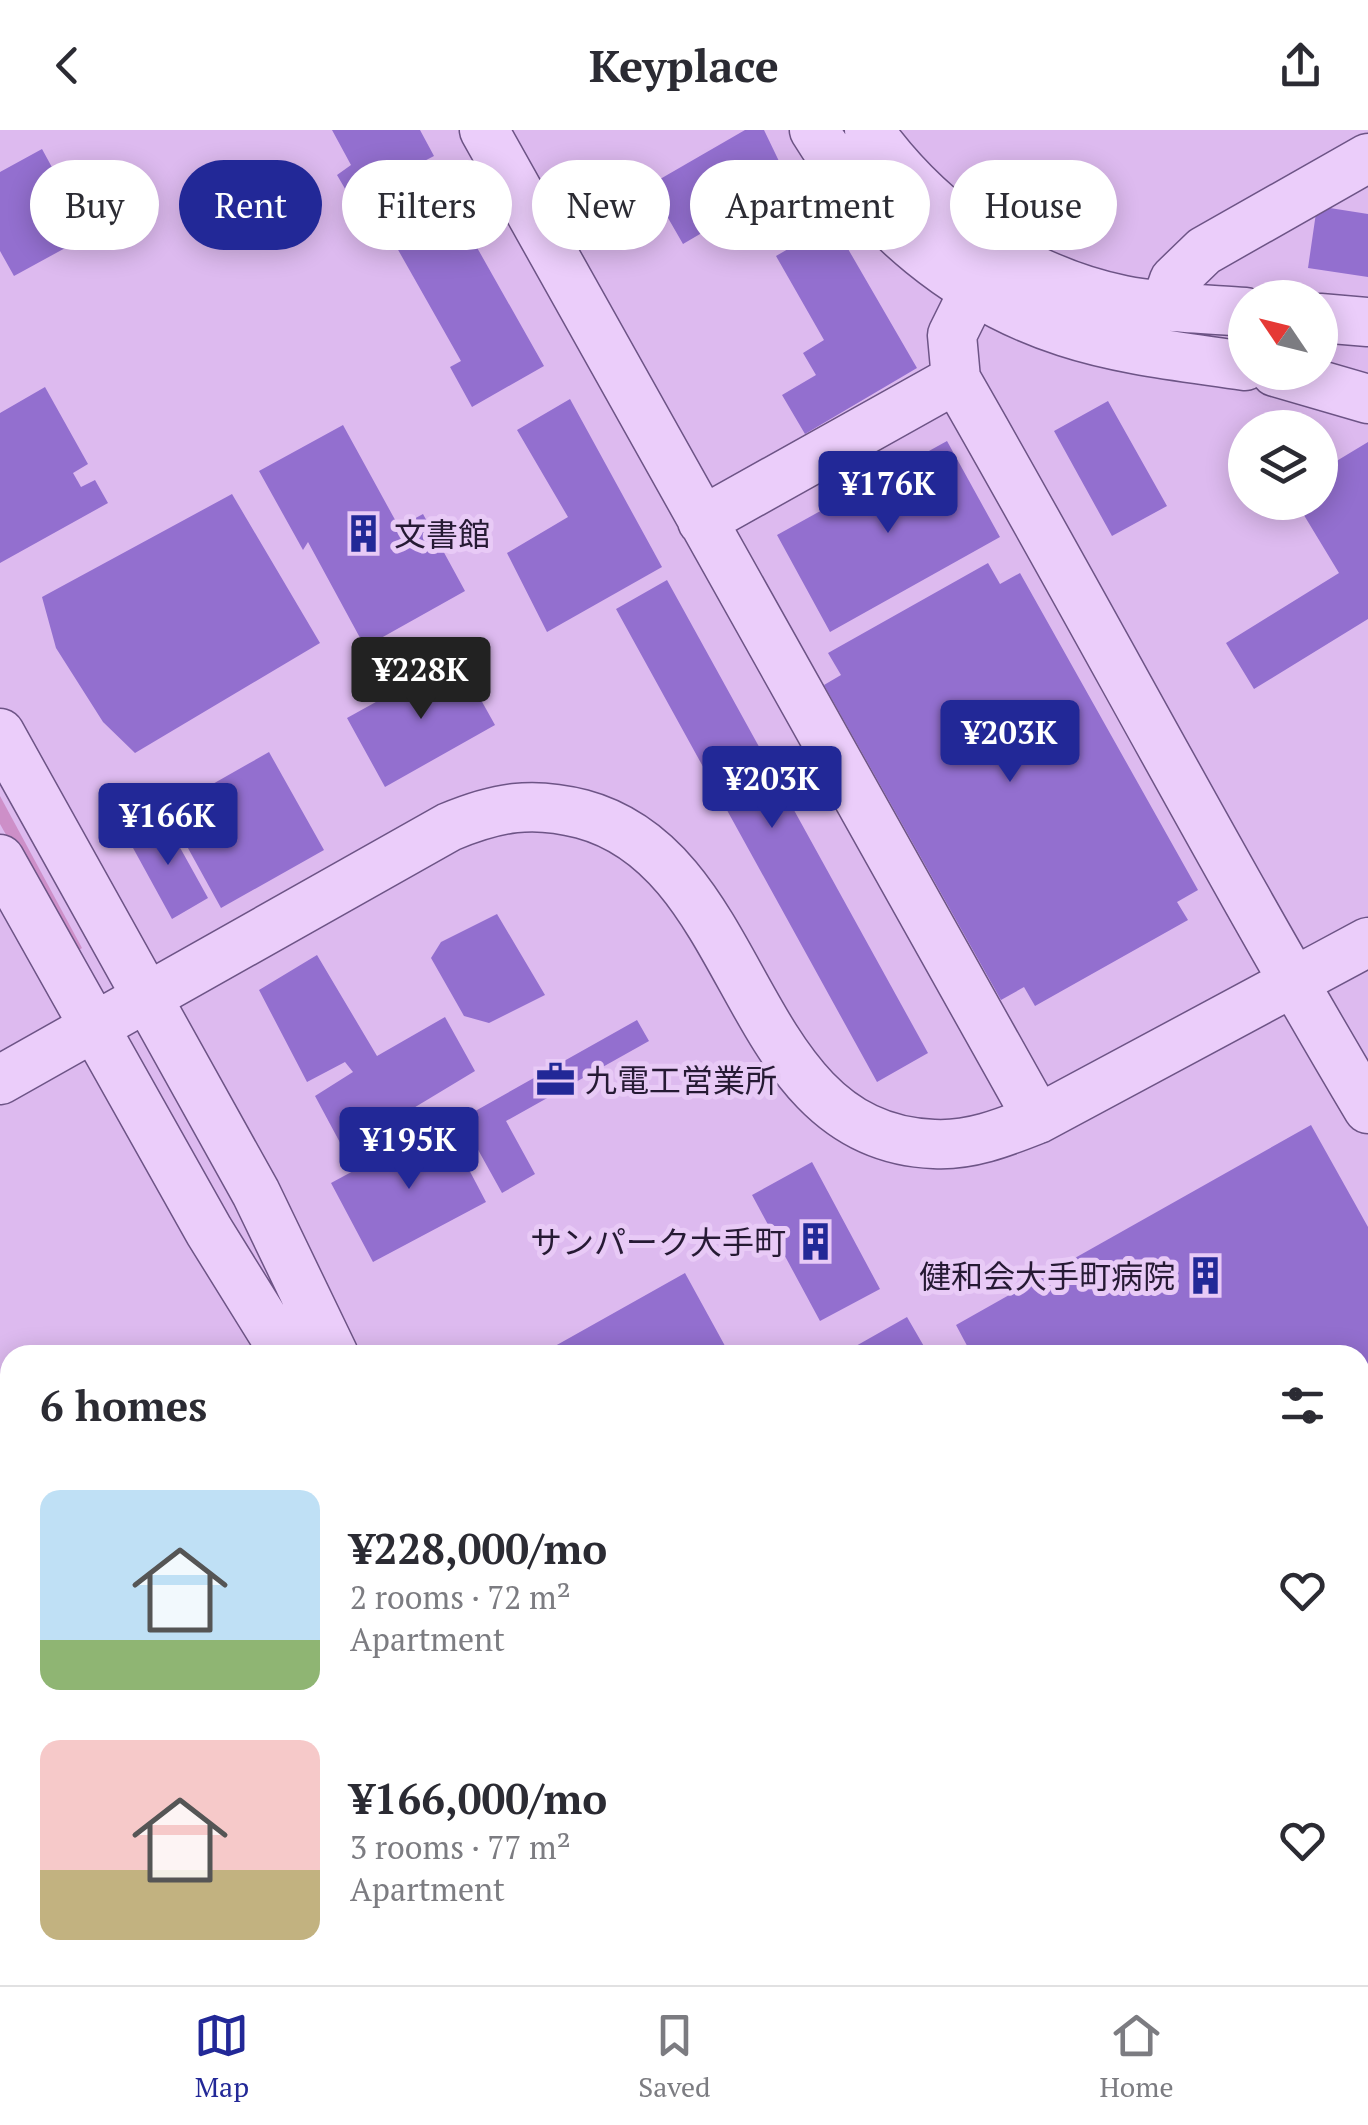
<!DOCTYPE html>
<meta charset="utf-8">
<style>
:root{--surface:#fff;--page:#f7f7f7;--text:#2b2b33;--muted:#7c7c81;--line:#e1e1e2;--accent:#222897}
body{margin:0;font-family:"PT Serif","Noto Sans JP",serif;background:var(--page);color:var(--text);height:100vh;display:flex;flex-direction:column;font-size:38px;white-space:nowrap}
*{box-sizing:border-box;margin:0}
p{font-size:32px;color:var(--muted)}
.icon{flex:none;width:55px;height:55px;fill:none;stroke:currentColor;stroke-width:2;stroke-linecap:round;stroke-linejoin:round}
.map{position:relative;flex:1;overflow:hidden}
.side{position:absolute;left:0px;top:1215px;width:1370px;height:640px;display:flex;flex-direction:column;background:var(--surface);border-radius:30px 30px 0 0;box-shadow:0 5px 25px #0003}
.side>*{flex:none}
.banner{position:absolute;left:30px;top:30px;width:1310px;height:90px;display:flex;gap:20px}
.needle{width:65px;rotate:305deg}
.controls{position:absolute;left:1228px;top:150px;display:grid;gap:20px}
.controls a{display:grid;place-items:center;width:110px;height:110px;border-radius:50%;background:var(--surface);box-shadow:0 5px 25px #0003;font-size:50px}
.price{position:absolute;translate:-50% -85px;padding:0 22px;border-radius:10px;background:var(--accent);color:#fff;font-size:32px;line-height:65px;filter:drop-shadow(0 2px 5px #0008)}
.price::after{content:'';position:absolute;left:50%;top:60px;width:30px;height:22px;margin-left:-15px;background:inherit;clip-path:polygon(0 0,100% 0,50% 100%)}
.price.selected{background:#222;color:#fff}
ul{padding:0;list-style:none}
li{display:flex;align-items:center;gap:30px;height:250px;padding:0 40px}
li span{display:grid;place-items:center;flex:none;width:280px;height:200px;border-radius:20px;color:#555}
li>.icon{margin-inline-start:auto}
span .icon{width:120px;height:120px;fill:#fffc;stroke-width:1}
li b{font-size:42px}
h2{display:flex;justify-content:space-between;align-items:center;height:120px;padding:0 40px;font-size:42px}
.chip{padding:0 35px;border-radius:45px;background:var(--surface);box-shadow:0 5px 25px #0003;font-size:35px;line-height:90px}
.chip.selected{background:var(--accent);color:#fff}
header{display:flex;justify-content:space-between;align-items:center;height:130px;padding:0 40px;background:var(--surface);font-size:45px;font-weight:700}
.menu{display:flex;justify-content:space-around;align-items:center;height:140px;border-top:2px solid var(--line);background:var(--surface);font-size:28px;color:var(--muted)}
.menu a{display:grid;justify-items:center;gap:5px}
.menu .selected{color:var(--accent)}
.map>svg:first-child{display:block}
.green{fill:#cd8fc8}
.building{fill:#936fcf}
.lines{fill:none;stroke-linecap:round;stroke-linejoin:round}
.minor-casing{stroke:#6d5486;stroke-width:51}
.minor{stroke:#ebcdfa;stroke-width:48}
.labels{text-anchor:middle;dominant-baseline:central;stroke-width:10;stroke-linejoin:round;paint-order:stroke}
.poi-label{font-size:32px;fill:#261a34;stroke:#e8caf6;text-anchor:start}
</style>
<header><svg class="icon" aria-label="back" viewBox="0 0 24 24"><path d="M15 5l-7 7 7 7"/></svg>Keyplace<svg class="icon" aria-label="share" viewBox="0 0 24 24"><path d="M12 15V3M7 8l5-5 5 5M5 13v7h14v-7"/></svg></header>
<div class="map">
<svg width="1368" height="1855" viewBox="0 0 1368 1855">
<rect width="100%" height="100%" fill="#ddbaef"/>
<path class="green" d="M0,666L82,818L73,824L0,694Z"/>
<path class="building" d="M332,0H420L434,26L351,69L337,45L351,35Z
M745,0H764L789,52L683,114L664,81L645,92L629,67Z
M42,19L89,105L14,146L0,121V42Z
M445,61L544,236L472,277L450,237L461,231L384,95Z
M1317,76L1368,84V147L1308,138Z
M833,93L917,238L805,304L782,265L816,245L803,223L824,210L776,126Z
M45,257L88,334L73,343L81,357L95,350L108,373L0,433V283Z
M570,269L662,437L547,502L507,423L568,387L517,300Z
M1108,271L1167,376L1112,406L1054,301Z
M343,295L399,397L423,384L465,461L365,517L308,412L303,420L259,341Z
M947,311L1000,407L830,502L777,405Z
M1368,312V489L1254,559L1226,513L1339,443L1296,372H1320V341Z
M232,364L320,513L135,623L103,592L56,518L42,467Z
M988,433L1000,454L1020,443L1198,760L1177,772L1188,790L1035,876L1024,857L1001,870L824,555L841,545L828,523Z
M667,450L928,923L877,952L616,479Z
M457,527L495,595L385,657L347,588Z
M269,622L324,720L221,778L167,680Z
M163,687L208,768L172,789L127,707Z
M497,784L545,865L489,893L464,886L431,828L441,812Z
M317,825L377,926L445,887L475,941L344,1020L315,966L353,942L345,932L307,952L259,860Z
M637,890L649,911L506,991L535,1044L502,1063L461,989Z
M444,992L486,1072L373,1132L331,1053Z
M1311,995L1368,1097V1307L1360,1311V1225H972L956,1195Z
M812,1032L880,1159L820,1191L752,1065Z
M685,1143L730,1225H539Z
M907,1187L929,1225H840Z
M0,1272L10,1290V1432L0,1438Z
M1368,1431V1512L1360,1516V1436Z
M10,1478V1541L0,1523V1483Z
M1368,1624V1729L1360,1715V1628Z
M1360,1775L1368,1789V1855H1311L1305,1845H1360Z
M1001,1845H1200L1182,1855H1007Z"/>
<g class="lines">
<defs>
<path id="minor" d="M484,0L1038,989
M814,0C871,93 960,168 1065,202C1123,221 1185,227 1245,236
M869,0C929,84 1021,149 1123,170C1163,178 1205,179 1245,182
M995,118L952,205L956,249C1095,491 1225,739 1368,979
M1165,176L1174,150L1204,121L1368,28
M1320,188L1368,192
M1275,242L1368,269
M702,391L956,249
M0,603L256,1063L334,1225
M0,729L209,1101L286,1225
M0,950L449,697C497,677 532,671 582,684C754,730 739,1007 934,1014C971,1016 1005,1002 1038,989L1368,812
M1360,1568L1368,1563
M0,1703L10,1720
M80,1845L86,1855
M641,1845L646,1855
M686,1845L692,1855
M848,1855L866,1845"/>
</defs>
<use href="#minor" class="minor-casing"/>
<use href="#minor" class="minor"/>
</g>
<defs>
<symbol id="building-bare" viewBox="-9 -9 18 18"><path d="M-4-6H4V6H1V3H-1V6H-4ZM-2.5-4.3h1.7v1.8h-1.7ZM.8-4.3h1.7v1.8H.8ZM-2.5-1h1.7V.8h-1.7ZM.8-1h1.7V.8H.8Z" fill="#222897" stroke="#e8caf6" stroke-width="2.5" paint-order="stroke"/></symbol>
<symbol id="office-bare" viewBox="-9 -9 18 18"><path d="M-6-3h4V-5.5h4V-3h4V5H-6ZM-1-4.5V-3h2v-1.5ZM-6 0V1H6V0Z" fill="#222897" stroke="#e8caf6" stroke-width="2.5" paint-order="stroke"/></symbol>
</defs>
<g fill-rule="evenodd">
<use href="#building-bare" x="336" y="376" width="55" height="55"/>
<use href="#office-bare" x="528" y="922" width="55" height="55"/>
<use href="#building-bare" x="788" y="1084" width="55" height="55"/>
<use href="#building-bare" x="1178" y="1118" width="55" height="55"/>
</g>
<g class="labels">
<g class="poi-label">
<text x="394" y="404">文書館</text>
<text x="585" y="950">九電工営業所</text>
<text x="786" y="1112" text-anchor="end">サンパーク大手町</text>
<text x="1175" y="1146" text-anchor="end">健和会大手町病院</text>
</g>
</g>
</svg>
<div class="controls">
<a><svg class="needle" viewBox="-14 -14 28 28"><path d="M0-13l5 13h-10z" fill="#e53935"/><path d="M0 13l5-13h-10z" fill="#7c7c81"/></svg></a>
<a><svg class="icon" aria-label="layers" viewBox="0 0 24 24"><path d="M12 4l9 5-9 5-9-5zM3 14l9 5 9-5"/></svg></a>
</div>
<b class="price" style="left:888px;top:406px">¥176K</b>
<b class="price selected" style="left:421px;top:592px">¥228K</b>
<b class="price" style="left:1010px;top:655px">¥203K</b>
<b class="price" style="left:772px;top:701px">¥203K</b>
<b class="price" style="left:168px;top:738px">¥166K</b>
<b class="price" style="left:409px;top:1062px">¥195K</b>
<div class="banner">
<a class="chip">Buy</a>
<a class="chip selected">Rent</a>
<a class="chip">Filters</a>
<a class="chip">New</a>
<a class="chip">Apartment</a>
<a class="chip">House</a>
</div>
<section class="side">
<h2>6 homes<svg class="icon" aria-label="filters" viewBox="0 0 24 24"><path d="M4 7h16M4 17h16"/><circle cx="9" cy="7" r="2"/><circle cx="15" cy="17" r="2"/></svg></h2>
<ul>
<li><span style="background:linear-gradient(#bfe0f5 75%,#8fb573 0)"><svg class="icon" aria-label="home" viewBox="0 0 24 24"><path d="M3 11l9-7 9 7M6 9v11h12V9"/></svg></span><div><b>¥228,000/mo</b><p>2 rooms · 72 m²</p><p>Apartment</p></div><svg class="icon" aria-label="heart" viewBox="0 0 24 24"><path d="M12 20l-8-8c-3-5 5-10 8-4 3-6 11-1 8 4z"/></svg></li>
<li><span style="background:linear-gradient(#f6c9c9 65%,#c2b280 0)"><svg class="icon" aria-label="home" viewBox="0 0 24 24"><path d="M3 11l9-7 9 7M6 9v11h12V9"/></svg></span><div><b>¥166,000/mo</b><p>3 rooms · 77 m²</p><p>Apartment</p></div><svg class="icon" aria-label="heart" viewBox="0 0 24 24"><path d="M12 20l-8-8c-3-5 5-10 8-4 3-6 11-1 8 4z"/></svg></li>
</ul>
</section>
</div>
<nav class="menu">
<a class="selected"><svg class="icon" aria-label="map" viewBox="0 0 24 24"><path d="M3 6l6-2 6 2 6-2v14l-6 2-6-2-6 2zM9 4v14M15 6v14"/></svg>Map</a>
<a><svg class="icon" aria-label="saved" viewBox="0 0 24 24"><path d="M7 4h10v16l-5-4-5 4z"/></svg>Saved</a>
<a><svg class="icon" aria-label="home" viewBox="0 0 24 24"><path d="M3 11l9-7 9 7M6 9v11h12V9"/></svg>Home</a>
</nav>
